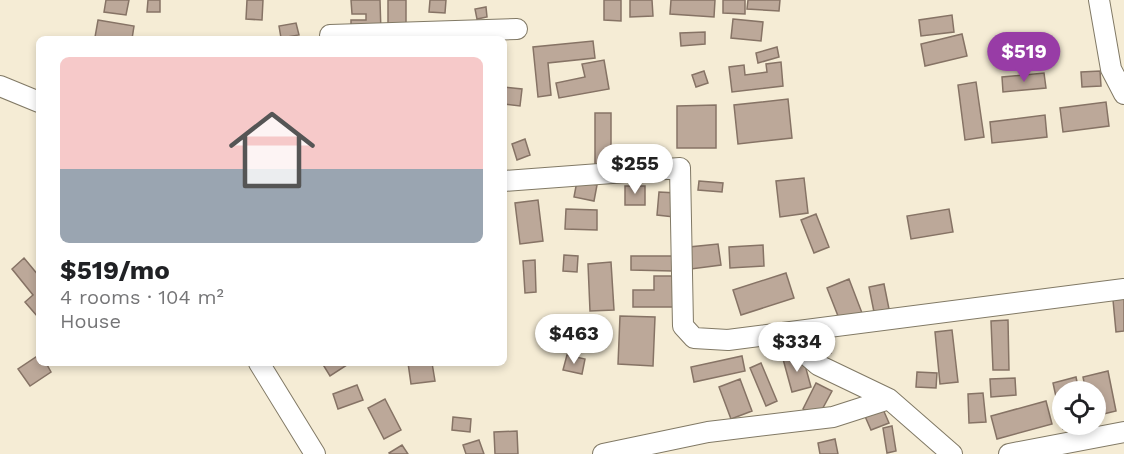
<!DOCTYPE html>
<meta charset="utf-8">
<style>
:root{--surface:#fff;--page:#f6f6f6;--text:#202124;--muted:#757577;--line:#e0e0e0;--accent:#983ca6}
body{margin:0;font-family:"Work Sans",sans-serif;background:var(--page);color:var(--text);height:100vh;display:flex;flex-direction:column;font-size:22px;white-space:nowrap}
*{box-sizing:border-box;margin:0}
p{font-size:20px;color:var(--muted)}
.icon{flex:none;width:33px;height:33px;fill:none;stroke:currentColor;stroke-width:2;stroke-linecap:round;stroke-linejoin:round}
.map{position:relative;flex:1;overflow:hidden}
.side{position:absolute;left:36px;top:36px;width:471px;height:330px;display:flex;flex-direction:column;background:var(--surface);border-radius:9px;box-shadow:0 3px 9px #0003}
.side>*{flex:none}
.controls{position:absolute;left:1052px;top:381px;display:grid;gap:12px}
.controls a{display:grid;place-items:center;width:54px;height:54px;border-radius:50%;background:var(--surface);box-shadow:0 3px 9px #0003;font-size:30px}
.price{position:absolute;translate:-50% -51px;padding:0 14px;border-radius:21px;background:#fff;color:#222;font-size:20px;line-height:39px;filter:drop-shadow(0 2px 3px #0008)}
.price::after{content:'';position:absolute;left:50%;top:36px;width:18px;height:14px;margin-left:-9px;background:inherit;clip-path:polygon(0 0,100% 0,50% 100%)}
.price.selected{background:var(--accent);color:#fff}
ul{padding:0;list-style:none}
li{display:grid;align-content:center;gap:12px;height:318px;padding:0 24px}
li+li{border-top:2px solid var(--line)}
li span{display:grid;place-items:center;height:186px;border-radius:9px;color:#555}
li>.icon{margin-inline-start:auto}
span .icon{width:108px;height:108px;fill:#fffc;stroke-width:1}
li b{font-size:26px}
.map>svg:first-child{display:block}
.building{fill:#bca899;stroke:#867365;stroke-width:1.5}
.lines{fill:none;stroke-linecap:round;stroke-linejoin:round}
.minor-casing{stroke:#817965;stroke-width:22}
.minor{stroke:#fff;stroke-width:20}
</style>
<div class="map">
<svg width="1124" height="454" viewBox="0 0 1124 454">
<rect width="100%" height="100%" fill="#f5ecd5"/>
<path class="building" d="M106,0H129L126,15L104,12Z
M148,0H160V12H147Z
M247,0H263L262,20L246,19Z
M351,0H380L381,33H351V20H366V14H352Z
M388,0H406V32L388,31Z
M430,0H446L445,13L429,12Z
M604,0H621V21L604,20Z
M630,0H652L653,16L630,17Z
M671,0H715L714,17L670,14Z
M723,0H745V14L723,13Z
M748,0H780L779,11L747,9Z
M486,7L487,17L477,19L475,9Z
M952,15L954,32L921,36L919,20Z
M733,19L763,22L761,41L731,38Z
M98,20L134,26L132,39H110L95,37Z
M296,23L299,35L281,38L279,26Z
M705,32V44L681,46L680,33Z
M962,34L967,56L925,66L921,44Z
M593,41L595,58L548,63L551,95L538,97L533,47Z
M777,47L779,57L758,63L756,53Z
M604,60L609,89L559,98L556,83L585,77L582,64Z
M781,62L783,86L732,92L729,67L744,65L745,75L767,72L766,64Z
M704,71L708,83L696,87L692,75Z
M1100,71L1101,86L1082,87L1081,72Z
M1044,73L1046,88L1003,92L1002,77Z
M976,82L984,137L965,140L958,85Z
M504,87L522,89L520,106L504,104Z
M788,99L792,138L738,144L734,105Z
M1106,102L1109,126L1063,132L1060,108Z
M716,105V148H677V106Z
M595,113H611V168L595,169Z
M1045,115L1047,137L992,143L990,122Z
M525,139L530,155L517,160L512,144Z
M804,178L808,213L780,217L776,181Z
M577,181L597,185L594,201L574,197Z
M699,181L723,183L722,192L698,190Z
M625,186H645V205H625Z
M659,192L677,193L674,217L657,215Z
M538,200L543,241L520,244L515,203Z
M566,209L597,210V230L565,229Z
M949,209L953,232L911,239L907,216Z
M816,214L829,247L814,253L801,220Z
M718,244L721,265L691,269L689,247Z
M763,245L764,266L730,268L729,247Z
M564,255L578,256L577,272L563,271Z
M631,256H672V271L631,270Z
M24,258L39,276V314L37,316L25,302L33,295L12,269Z
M535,260L536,292L525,293L523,261Z
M611,262L614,310L590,311L588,264Z
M786,273L794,298L741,315L733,290Z
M654,276H680V307H633V290H654Z
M849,279L862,313L840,321L827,288Z
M884,284L889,309L874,312L869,287Z
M1124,299V331L1116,332L1113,300Z
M620,316L655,317L653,366L618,364Z
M1008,320L1009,370H993L991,321Z
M952,330L958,382L940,384L935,332Z
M826,335L831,353L823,356L818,338Z
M802,354L811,387L792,392L783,359Z
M39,355V363H46L51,372L30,386L18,369Z
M567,355L585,359L582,374L563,370Z
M742,356L745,371L694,382L691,367Z
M322,363H350L330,376Z
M408,363H432L435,381L411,384Z
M761,363L777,401L766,406L750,368Z
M1108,371L1116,411L1095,416V392H1086L1083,377Z
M917,372L937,373L936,388L916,387Z
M1076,377L1079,392H1062V424H1083L1063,429L1053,383Z
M1015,378L1016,395L991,397L990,379Z
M740,379L752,411L731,419L719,387Z
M816,383L832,391L818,417L803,409Z
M357,385L363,400L338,409L333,394Z
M983,393L986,422L969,423L968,394Z
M385,399L401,430L384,439L368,408Z
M1046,401L1052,424L997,439L991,416Z
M882,407L889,423L871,430L864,414Z
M453,417L471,419L470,432L452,430Z
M892,426L896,451L887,453L883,428Z
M517,431L518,454H495L494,432Z
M835,439L838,454H820L818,443Z
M479,440L484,454H466L463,445Z
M402,445L408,454H390L389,453Z"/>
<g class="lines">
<defs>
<path id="minor" d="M1099,0L1111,69L1124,94
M330,35L517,29
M0,86L39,102
M504,181L680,168L683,326L694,338L728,340L1124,289
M792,332L804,353L818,365L889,399L952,454
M259,363L315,454
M603,454L708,432L833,417L889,399
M1009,454L1124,432"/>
</defs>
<use href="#minor" class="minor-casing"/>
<use href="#minor" class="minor"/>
</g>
</svg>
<div class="controls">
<a><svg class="icon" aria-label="locate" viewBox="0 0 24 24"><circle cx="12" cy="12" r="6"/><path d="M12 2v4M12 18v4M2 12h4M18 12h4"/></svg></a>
</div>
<b class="price selected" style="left:1024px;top:83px">$519</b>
<b class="price" style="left:635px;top:195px">$255</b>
<b class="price" style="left:574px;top:365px">$463</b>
<b class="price" style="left:797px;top:373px">$334</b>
<section class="side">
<ul>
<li><span style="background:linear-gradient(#f6c9c9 60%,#9aa5b1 0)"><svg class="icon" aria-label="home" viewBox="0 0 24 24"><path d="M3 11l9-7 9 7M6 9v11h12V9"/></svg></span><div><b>$519/mo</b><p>4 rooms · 104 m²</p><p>House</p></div></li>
</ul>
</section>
</div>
